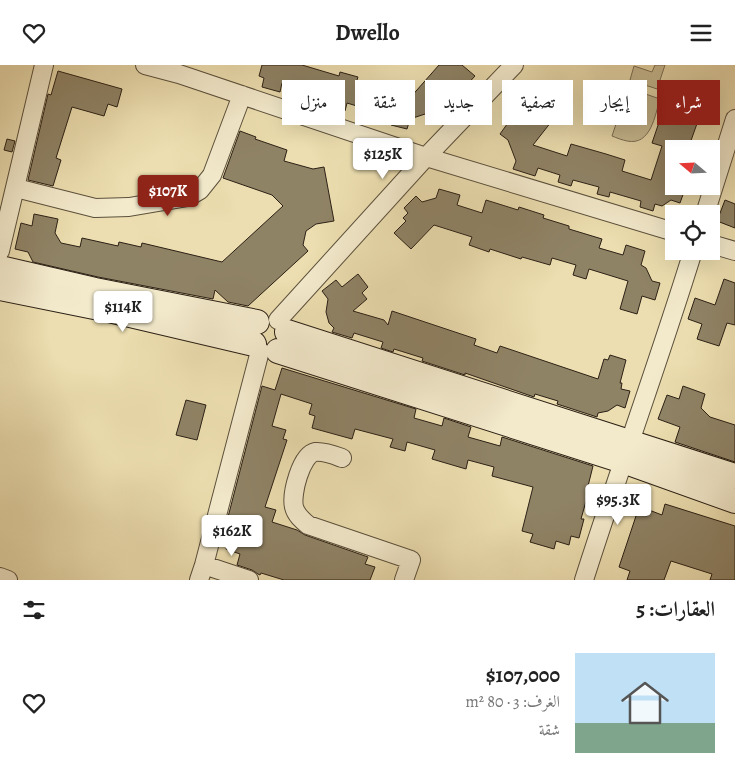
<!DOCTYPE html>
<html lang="ar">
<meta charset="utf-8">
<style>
:root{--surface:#fff;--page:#f2f2f2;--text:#222;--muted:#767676;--line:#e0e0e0;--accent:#8f2418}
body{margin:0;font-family:Alegreya,Amiri,serif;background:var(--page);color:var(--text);direction:rtl;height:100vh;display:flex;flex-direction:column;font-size:19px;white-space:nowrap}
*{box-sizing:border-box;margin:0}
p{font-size:16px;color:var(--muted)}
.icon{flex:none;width:28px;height:28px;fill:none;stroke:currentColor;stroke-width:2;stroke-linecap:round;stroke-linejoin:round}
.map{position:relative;height:515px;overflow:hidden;direction:ltr}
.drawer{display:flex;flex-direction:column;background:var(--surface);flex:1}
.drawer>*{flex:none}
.hud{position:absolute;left:15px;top:15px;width:705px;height:45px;direction:rtl;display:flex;gap:10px}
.needle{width:32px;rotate:289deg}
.tools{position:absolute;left:665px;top:75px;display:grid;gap:10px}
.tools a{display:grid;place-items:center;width:55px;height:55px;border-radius:0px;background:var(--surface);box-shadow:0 5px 20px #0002;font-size:25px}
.price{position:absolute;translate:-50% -42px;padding:0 11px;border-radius:5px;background:#fff;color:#222;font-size:16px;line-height:32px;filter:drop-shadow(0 1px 2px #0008)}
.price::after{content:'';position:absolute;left:50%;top:30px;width:15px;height:11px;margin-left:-8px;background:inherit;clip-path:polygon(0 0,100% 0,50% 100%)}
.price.active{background:var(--accent);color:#fff}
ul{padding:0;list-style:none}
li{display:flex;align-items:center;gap:15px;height:125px;padding:0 20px}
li+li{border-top:1px solid var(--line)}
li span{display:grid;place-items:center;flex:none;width:140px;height:100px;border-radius:0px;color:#555}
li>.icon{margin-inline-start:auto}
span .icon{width:60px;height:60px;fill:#fffc;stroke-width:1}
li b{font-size:21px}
h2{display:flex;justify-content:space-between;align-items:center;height:60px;padding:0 20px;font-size:21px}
.chip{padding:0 18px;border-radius:0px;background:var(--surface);box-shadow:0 5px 20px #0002;font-size:18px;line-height:45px}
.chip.active{background:var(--accent);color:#fff}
header{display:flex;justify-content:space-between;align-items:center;height:65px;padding:0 20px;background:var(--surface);font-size:22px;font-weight:700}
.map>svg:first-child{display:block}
.green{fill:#cbbe96;stroke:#7b6f56}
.building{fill:#8f8366;stroke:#2b2015}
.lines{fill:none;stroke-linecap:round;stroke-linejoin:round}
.street-casing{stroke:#5b503c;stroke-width:20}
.secondary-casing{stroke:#2b2015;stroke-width:26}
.street{stroke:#f3eacc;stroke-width:18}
.secondary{stroke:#f3eacc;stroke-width:24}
</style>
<header><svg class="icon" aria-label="menu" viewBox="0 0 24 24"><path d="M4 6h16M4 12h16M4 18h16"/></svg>Dwello<svg class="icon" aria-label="heart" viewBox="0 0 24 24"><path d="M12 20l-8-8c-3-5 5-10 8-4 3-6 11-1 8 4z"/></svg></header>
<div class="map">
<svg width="735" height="515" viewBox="0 0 735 515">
<rect width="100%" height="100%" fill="#ecdeb0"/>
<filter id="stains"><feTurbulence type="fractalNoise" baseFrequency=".004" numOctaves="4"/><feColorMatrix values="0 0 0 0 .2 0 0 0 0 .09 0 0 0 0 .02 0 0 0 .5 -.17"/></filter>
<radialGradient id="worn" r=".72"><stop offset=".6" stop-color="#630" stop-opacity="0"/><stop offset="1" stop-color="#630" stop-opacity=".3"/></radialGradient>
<path class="green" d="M655,0H665L657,24L630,15L634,1L652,7Z
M628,23L660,34C655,50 651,81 627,76C622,75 617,73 612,71Z"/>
<path class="building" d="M262,0H302L339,11L340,7L358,12L356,18L409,34L439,0H462L475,11L463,24L458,19L441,38L446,43L435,55L428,48L410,54L407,64L391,60L393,52L347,38L345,46L328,40L331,33L282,18L280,27L262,22L264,13L259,11Z
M58,6L122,24L117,42L108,39L104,51L72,42L56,93L61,95L53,121L28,115L48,29L51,30Z
M550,18L570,34L564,41L571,46L562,58L555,52L533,80L567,91L571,79L606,89L625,95L622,106L651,115L662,81L652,78L670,25L679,28L681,23L706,32L704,38L711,40L705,55L699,53L688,84H674V121L685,124L680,138L671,135L662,141L655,139L653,146L640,142L641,136L610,127L609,132L597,129L599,122L573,115L571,121L558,117L560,110L538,103L535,111L513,104L516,96L508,75L500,69L510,55L517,60L537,34L531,30L539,19L546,24Z
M240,66L256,72L255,74L287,85L284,96L313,104L324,102L334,156L316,159L306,166L303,180L308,186L248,241L228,237L215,225L213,234L98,212L33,197L28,187L15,184L21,158L32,161L34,149L58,154L55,168L61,178L80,182L82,173L118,181L119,177L141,182L142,178L222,197L283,141L272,130L223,113Z
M7,74L15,76L12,87L4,85Z
M439,124L460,130L457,140L482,148L486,135L518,145L519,142L544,150L543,153L569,161V164L602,174L599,183L623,190L626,180L645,186L641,200L646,203L652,216L660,218L655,235L642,231L637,249L620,244L628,216L589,204L586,214L573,210L576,200L552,193L550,200L522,192L521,194L490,184L489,187L469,180L472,172L434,160L411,184L394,168L406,156L403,153L408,148L404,143L416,131L422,137L436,133Z
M725,135L735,139V163L717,156Z
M358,209L368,222L362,228L367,234L353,246L384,255L388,260L392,246L476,274L474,280L497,288L500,281L598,314L604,294L608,295L610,290L626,295L620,318H622L621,324L630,326L625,343L617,340L608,346L598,348L597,352L557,339L558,336L535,329L534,332L465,308V310L422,296L423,293L394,284L393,287L381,283L383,277L354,268L352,273L332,267L334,263L329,258L326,247L328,234L322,226L336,215L342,222Z
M724,214L735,218V260L727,258L719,281L697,274L702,259L688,254L695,233L715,240Z
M282,303L416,344L414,353L442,361L444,353L471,362L468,372L500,381L502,372L593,401L586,429H588L581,454H584L579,473L571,471L569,480L556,476L554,484L530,477L533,469L522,466L533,422L492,411L494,402L468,395L466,404L432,394L435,385L407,377L405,386L390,382L393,374L355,364L352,374L312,363L315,351L309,349L312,339L281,329L272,361L286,365L283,374L287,375L265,442L276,445L272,457L297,465L305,470L368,492L365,499L375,502L370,515H284L261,508L260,510L258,509L252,505L237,500L240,489L226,484L227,481L221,479L262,321L275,325Z
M683,321L705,329L701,343L710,352L735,360V397L675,377L680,362L658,354L667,330L679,334Z
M186,335L206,340L197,375L176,370Z
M665,439L735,461V515H710L712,509L671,496L664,515H627L630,506L619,502L637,448L647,451L649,445L662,450Z"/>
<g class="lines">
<defs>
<path id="street" d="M145,0L179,9L426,92L674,167
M16,123L95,143L129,142L188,132L200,125L212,110L242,30
M705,149L735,54
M711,179L735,186
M0,186L44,0
M278,255L426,92L514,0
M342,393C334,390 324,386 315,387C301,390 291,429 294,442C296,450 302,455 308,460L411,495L404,515
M204,500L249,515
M0,512L8,515
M199,515L204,500L260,286
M584,515C619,405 659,296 693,186"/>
<path id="secondary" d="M0,203L95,225L257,257
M0,223L109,245L254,279
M287,267L735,411
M278,286L623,396L735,436"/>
</defs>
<use href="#street" class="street-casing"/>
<use href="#secondary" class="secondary-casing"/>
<use href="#street" class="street"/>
<use href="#secondary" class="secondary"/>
</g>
<rect width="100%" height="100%" filter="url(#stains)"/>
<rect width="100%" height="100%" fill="url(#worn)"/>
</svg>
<div class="tools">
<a><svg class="needle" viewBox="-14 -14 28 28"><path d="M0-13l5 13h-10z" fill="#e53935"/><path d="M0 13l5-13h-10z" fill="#767676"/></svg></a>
<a><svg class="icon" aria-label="locate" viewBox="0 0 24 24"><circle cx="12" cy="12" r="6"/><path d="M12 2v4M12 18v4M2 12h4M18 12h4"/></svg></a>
</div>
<b class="price" style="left:383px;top:115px">$125K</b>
<b class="price active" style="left:168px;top:152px">$107K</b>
<b class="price" style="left:123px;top:268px">$114K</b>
<b class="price" style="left:618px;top:461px">$95.3K</b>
<b class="price" style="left:232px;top:492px">$162K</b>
<div class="hud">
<a class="chip active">شراء</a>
<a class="chip">إيجار</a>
<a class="chip">تصفية</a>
<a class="chip">جديد</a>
<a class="chip">شقة</a>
<a class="chip">منزل</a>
</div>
</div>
<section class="drawer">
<h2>العقارات: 5<svg class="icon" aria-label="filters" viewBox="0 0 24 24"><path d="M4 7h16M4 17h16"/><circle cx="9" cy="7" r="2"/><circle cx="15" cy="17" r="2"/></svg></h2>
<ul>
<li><span style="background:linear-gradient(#bfe0f5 70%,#7fa58c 0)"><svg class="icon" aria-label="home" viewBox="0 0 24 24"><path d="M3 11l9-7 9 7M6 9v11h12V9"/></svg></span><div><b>$107,000</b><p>الغرف: 3 · 80 m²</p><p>شقة</p></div><svg class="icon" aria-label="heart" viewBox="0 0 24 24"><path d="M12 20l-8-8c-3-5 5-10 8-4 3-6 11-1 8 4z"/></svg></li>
</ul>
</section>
